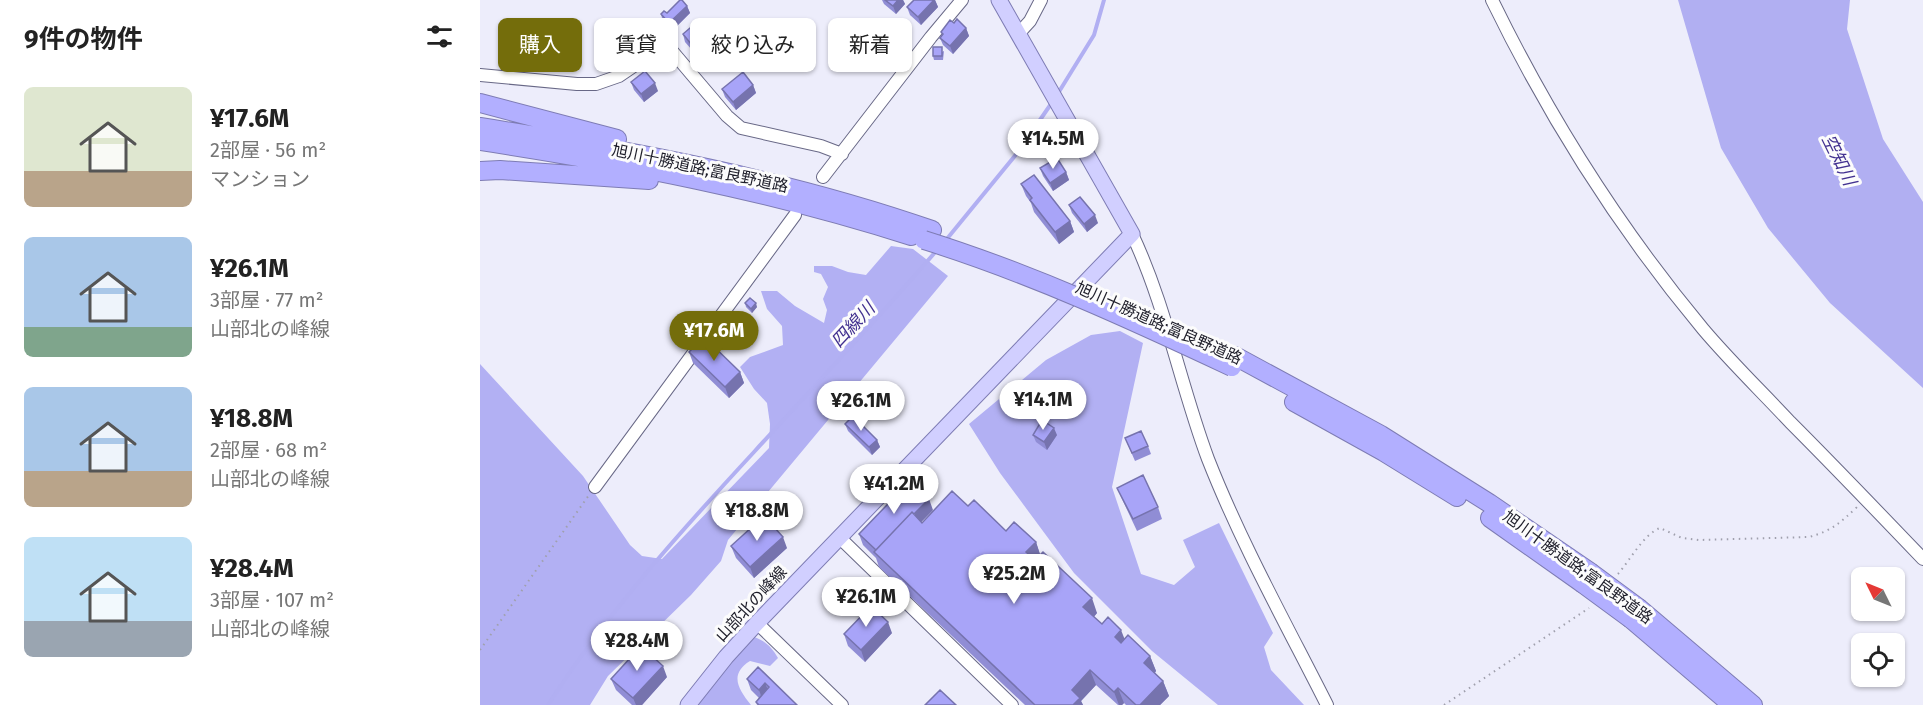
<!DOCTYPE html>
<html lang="ja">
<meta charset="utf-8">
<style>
:root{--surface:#fff;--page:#f6f6f6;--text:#222;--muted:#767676;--accent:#746d0b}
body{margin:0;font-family:"Fira Sans","Noto Sans JP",sans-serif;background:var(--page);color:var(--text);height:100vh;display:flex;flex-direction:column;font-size:22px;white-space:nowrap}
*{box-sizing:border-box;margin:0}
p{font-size:20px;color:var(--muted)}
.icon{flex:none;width:33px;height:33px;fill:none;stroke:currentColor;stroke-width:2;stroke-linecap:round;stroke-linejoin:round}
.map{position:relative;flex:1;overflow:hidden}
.panel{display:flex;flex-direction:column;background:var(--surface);width:480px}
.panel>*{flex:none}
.hud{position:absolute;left:18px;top:18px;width:570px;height:54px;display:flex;gap:12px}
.needle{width:39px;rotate:313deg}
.buttons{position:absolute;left:1371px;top:567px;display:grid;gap:12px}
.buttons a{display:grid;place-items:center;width:54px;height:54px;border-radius:9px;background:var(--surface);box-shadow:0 2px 4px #0004;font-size:30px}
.price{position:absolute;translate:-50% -51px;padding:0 14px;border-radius:21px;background:#fff;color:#222;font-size:20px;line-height:39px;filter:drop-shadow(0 2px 3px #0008)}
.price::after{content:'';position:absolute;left:50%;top:36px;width:18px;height:14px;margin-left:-9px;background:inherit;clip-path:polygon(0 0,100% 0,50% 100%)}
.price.selected{background:var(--accent);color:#fff}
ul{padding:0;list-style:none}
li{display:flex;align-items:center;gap:18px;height:150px;padding:0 24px}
li span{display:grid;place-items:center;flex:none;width:168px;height:120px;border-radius:9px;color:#555}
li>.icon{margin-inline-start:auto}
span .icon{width:72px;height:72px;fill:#fffc;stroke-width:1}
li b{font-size:26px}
h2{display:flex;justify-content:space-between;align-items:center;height:72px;padding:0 24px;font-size:26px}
.tag{padding:0 21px;border-radius:9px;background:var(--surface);box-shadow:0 2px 4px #0004;font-size:21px;line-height:54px}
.tag.selected{background:var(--accent);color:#fff}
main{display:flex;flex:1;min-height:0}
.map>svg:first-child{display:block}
.forest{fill:#b2b0f3}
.water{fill:#b1aff2}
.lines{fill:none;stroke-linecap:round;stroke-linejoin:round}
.stream{stroke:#b1aff2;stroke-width:4}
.minor-casing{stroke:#686886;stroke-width:14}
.major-casing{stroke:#7e7cb4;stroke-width:17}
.highway-casing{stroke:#7e7cb4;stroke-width:20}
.path{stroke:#a0a0ad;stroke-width:2;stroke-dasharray:1.5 4.5;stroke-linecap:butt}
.minor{stroke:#fff;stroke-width:12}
.major{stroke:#d1cfff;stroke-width:15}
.highway{stroke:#b2afff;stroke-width:18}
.highway-bridge-casing{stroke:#7e7cb4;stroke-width:20;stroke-linecap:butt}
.highway-bridge{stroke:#b2afff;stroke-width:18}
.wall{fill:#908dd5}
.shaded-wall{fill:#7673ae}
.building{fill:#a8a4f8;stroke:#7673ae;stroke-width:1.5}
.labels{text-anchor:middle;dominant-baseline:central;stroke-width:6;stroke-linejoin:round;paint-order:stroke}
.street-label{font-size:16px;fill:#1d1d29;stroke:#fcfcfc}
.water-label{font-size:18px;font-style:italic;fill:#423190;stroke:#fcfcfc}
</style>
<main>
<section class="panel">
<h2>9件の物件<svg class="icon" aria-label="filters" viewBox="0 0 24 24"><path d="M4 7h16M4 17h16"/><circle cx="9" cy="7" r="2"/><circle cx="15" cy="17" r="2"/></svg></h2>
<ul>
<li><span style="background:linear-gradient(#dfe7d0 70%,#b9a48a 0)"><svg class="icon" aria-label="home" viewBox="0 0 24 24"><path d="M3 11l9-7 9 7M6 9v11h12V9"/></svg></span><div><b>¥17.6M</b><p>2部屋 · 56 m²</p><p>マンション</p></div></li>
<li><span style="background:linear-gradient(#a9c7e8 75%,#7fa58c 0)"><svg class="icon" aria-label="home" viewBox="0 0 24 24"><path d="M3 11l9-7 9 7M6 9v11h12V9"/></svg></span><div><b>¥26.1M</b><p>3部屋 · 77 m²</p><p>山部北の峰線</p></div></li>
<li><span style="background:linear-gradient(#a9c7e8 70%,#b9a48a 0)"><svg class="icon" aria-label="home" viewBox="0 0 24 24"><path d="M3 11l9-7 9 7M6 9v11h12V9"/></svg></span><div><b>¥18.8M</b><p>2部屋 · 68 m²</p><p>山部北の峰線</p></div></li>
<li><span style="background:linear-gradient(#bfe0f5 70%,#9aa5b1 0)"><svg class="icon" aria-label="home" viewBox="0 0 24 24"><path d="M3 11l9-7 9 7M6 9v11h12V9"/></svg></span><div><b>¥28.4M</b><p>3部屋 · 107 m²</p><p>山部北の峰線</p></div></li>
</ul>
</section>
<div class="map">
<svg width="1443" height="705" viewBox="0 0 1443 705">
<rect width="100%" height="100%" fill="#ededfb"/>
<path class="forest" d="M411,246L433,249L468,276L248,540L241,561L211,595L128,676L110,705H0V364L103,476L150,545L162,556L182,559L289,448L290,424L287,403L274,389L260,367L270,357L303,345L302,326L287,309L281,291H297L315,306L344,323L347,310L343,299L348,287L341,274L334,272V266H352L368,272L386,275Z
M640,331L663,343L632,487L661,574L694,585L715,567L703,540L739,523L793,633L784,647L791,670L824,705H738L672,651L594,573L520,473L489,424L566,360L611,335Z
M274,637C286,641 292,648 298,658L290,666L270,661C249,674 258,689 271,705H216L240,675Z"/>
<path class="water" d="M1198,0H1370L1367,29L1403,139L1443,202V388L1350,303L1288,228L1241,148Z"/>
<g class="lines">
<path class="stream" d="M577,95L614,35L624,0
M466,240L538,152L573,101
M68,705C127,613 200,532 274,452C335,385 398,319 457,250"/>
<defs>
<path id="minor" d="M1012,0C1070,119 1138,227 1223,329C1250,361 1281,391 1310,422C1355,467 1399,513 1443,559
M539,33L550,21L561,0
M0,75L97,84H116L139,76L186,44L247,116L261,128L341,146L362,154
M343,177L451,37L482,0
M652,234C686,306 700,384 728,459C761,543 806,624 847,705
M115,487L315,215
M359,537L532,705
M277,623L362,705"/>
<path id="major" d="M208,705L246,657L277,623L652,234L519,0"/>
<path id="highway" d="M0,103L137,139
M0,127C153,151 305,179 452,230
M0,141C145,163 291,191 431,236
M0,171L20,170L169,180
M755,356L901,435L1009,503L1110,572
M814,402L904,452L977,497
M1010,518L1102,583
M1160,609L1273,705
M1151,619L1252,705"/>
</defs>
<use href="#minor" class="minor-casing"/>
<use href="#major" class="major-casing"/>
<use href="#highway" class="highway-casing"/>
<path class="path" d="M1138,574C1150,560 1164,534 1180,528L1202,538L1219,540L1329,537C1352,531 1361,522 1377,507
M0,650L109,495
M964,705L1109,608"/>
<use href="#minor" class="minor"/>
<use href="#major" class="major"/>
<use href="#highway" class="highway"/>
<defs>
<path id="highway-bridge" d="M444,240C550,273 652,320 752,367
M1110,572L1160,609
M1102,583L1151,619"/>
</defs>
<use href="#highway-bridge" class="highway-bridge-casing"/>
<use href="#highway-bridge" class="highway-bridge"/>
</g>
<path class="wall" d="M402,0H423L425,4L416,14L404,4Z
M434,0H455L458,7L441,25L430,15L427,7Z
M207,6L210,13L192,31L183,22L181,14Z
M474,23L486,28L489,36L473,54L463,45L460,38L462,35L461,32Z
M203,34L227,35L242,50L224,67L215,56L212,50L205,42Z
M464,51L463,60H454L453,56Z
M151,82L178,91L164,102L154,90Z
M273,85L276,93L256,110L245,97L242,89Z
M560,168L586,172L589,180L573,191L563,176Z
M541,184L590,221L594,232L579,244L554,212L551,203L546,196Z
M589,205L618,223L607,232L592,213Z
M265,303L277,307L272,313L266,307Z
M236,332L265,337L266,341L258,350L250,342L249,339L245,343L237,336Z
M209,352L260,372L264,383L249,398L213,363Z
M365,424L397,440L400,447L392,455L368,431Z
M553,435H577L567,450L556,442Z
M645,438L668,446L671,454L655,461Z
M637,488L678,507L682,519L657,531L642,499Z
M488,506L526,531L556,542L560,555L617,613L614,617L622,624L670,656L676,671L675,673L683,681L689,696L680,705H646L644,703L642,705H638L616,685L601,701L603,705H545L399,567L396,558L383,545L379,534L453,510L441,522L442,523Z
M251,546L307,548L274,578L256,558Z
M412,633L385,662L368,646L364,634Z
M278,667L317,705H277L276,702L279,698L271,690L267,679Z
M187,677L162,705H152L136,690L131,679Z"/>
<path class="shaded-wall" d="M418,0H423L425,4L416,14L413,6Z
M454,0H455L458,7L441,25L438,17Z
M207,6L210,13L192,31L189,23Z
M486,28L489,36L473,54L470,46Z
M225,32L228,39L214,52L211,44Z
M240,42L242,50L224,67L221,59Z
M175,83L178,91L164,102L161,94Z
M273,85L276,93L256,110L253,102Z
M586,172L589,180L573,191L570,183Z
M615,215L618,223L607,232L604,224Z
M590,221L594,232L579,244L575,232Z
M276,303L277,307L272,313L271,309Z
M250,332L251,336L245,343L244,339Z
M265,337L266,341L258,350L257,346Z
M260,372L264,383L249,398L245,387Z
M574,428L577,435L567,450L564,442Z
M397,440L400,447L392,455L389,447Z
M449,499L453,510L403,561L397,552Z
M303,537L307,548L274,578L270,567Z
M556,542L561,557L552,567L546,552Z
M612,598L617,613L609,622L603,607Z
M408,622L412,633L385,662L381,650Z
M641,630L647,645L640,652L635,637Z
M670,656L676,671L670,678L664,663Z
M183,666L187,677L162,705H156L153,698Z
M610,670L616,685L601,701L603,705H593L592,690Z
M683,681L689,696L680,705H660Z
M285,683L290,695L283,701L279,690Z
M638,688L644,703L642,705H639L634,692Z"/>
<path class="building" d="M200,0H202L207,6L189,23L181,14L184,11L187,13Z
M405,0H418L413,6Z
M434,0H454L438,17L427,7Z
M477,19L486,28L470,46L460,38L463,34L461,32L470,20L474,23Z
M217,22L225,32L211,44L203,34Z
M230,32L240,42L221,59L212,48Z
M453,47H462V56H453Z
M165,71L175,83L161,94L151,82Z
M263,72L273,85L253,102L242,89Z
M577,158L586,172L570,183L560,168Z
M554,175L590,221L575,232L550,200L552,198L541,184Z
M600,197L615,215L604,224L589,205Z
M270,298L276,303L271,309L265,303Z
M242,325L250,332L244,339L236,332Z
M256,330L265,337L257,346L248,338Z
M224,337L260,372L245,387L209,352Z
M373,416L397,440L389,447L365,424Z
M562,420L574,428L564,442L553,435Z
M661,431L668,446L652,453L645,438Z
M663,475L678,507L653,519L637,488Z
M430,481L449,499L434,514L432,512L396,550L379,534Z
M472,491L488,506L494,500L526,531L534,522L556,542L546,552L555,560L563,552L612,598L603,607L622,624L628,617L641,630L635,637L641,643L648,635L670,656L664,663L683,681L660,705H656L638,688L634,692L610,670L592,690L600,698L593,705H555L394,552L432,512L442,523Z
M284,516L303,537L270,567L251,546Z
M391,606L408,622L381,650L364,634Z
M161,646L183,666L153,698L131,679Z
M278,667L317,705H279L276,702L289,687L285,683L279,690L267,679Z
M460,690L476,705H445Z"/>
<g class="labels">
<g class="street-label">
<text transform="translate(220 168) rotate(12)">旭川十勝道路;富良野道路</text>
<text transform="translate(679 323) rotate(24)">旭川十勝道路;富良野道路</text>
<text transform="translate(1098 567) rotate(36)">旭川十勝道路;富良野道路</text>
<text transform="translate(271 604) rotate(-47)">山部北の峰線</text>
</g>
<g class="water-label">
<text transform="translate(1359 160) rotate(64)">空知川</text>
<text transform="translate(373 325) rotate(-47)">四線川</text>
</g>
</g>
</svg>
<div class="buttons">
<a><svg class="needle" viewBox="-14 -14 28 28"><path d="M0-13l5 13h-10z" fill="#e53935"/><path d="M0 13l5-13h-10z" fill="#767676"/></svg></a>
<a><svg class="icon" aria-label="locate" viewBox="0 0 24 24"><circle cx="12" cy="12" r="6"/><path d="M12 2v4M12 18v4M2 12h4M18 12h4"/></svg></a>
</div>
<b class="price" style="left:573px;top:170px">¥14.5M</b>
<b class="price selected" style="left:234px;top:362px">¥17.6M</b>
<b class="price" style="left:563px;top:431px">¥14.1M</b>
<b class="price" style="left:381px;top:432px">¥26.1M</b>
<b class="price" style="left:414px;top:515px">¥41.2M</b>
<b class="price" style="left:277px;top:542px">¥18.8M</b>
<b class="price" style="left:534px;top:605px">¥25.2M</b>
<b class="price" style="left:386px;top:628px">¥26.1M</b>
<b class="price" style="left:157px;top:672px">¥28.4M</b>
<div class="hud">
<a class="tag selected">購入</a>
<a class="tag">賃貸</a>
<a class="tag">絞り込み</a>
<a class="tag">新着</a>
</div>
</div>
</main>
